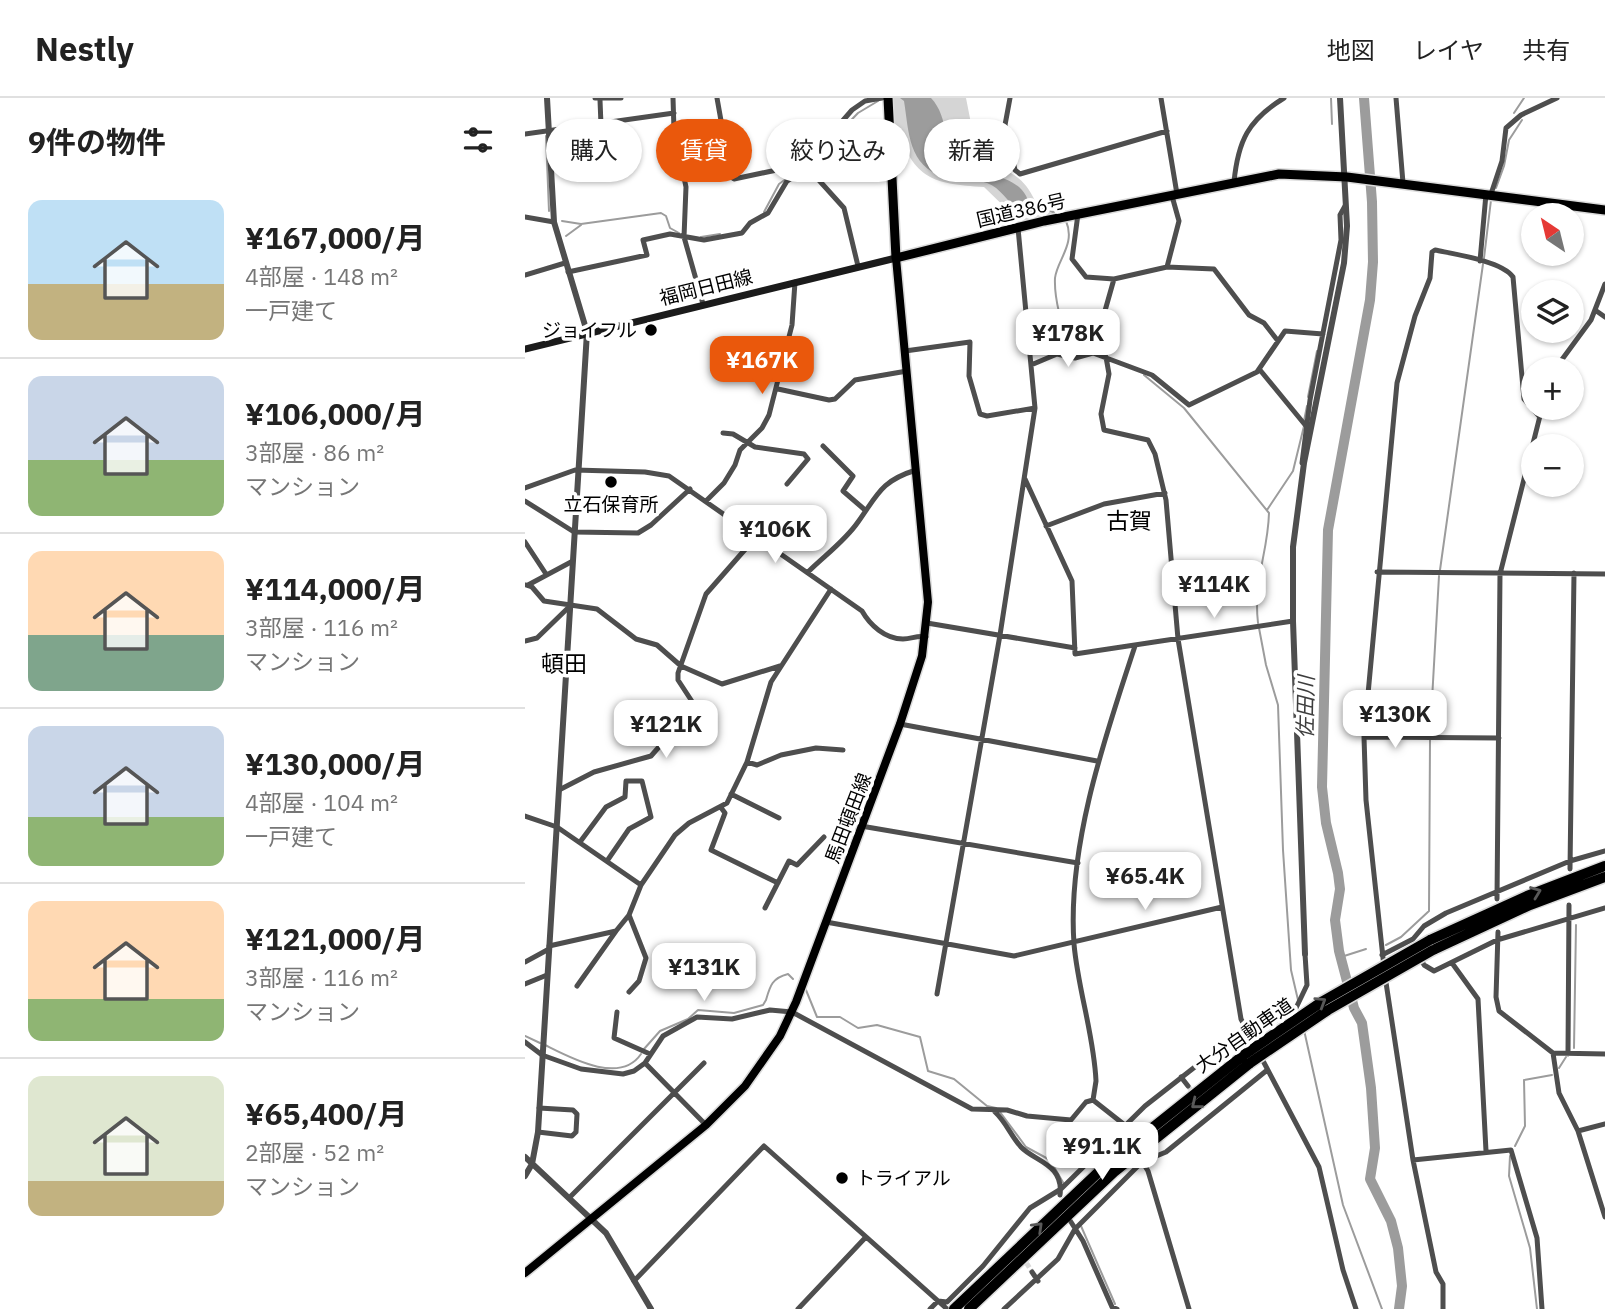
<!DOCTYPE html>
<html lang="ja">
<meta charset="utf-8">
<style>
:root{--surface:#fff;--page:#f6f6f6;--text:#222;--muted:#767676;--line:#e0e0e0;--accent:#ea580c}
body{margin:0;font-family:"IBM Plex Sans","Noto Sans JP",sans-serif;background:var(--page);color:var(--text);height:100vh;display:flex;flex-direction:column;font-size:26px;white-space:nowrap}
*{box-sizing:border-box;margin:0}
p{font-size:23px;color:var(--muted)}
.icon{flex:none;width:38px;height:38px;fill:none;stroke:currentColor;stroke-width:2;stroke-linecap:round;stroke-linejoin:round}
.map{position:relative;flex:1;overflow:hidden}
.details{display:flex;flex-direction:column;background:var(--surface);width:525px}
.details>*{flex:none}
.top-card{position:absolute;left:21px;top:21px;width:665px;height:63px;display:flex;gap:14px}
.needle{width:46px;rotate:325deg}
.buttons{position:absolute;left:996px;top:105px;display:grid;gap:14px}
.buttons a{display:grid;place-items:center;width:63px;height:63px;border-radius:50%;background:var(--surface);box-shadow:0 2px 5px #0004;font-size:35px}
.price{position:absolute;translate:-50% -60px;padding:0 16px;border-radius:14px;background:#fff;color:#222;font-size:23px;line-height:46px;filter:drop-shadow(0 2px 4px #0008)}
.price::after{content:'';position:absolute;left:50%;top:42px;width:21px;height:16px;margin-left:-10px;background:inherit;clip-path:polygon(0 0,100% 0,50% 100%)}
.price.selected{background:var(--accent);color:#fff}
ul{padding:0;list-style:none}
li{display:flex;align-items:center;gap:21px;height:175px;padding:0 28px}
li+li{border-top:2px solid var(--line)}
li span{display:grid;place-items:center;flex:none;width:196px;height:140px;border-radius:14px;color:#555}
li>.icon{margin-inline-start:auto}
span .icon{width:84px;height:84px;fill:#fffc;stroke-width:1}
li b{font-size:30px}
h2{display:flex;justify-content:space-between;align-items:center;height:84px;padding:0 28px;font-size:30px}
.chip{padding:0 24px;border-radius:32px;background:var(--surface);box-shadow:0 2px 5px #0004;font-size:24px;line-height:63px}
.chip.selected{background:var(--accent);color:#fff}
header{display:flex;align-items:center;gap:42px;box-sizing:border-box;height:98px;padding:0 35px;background:var(--surface);border-bottom:2px solid var(--line)}
header strong{font-size:33px}
nav{display:flex;gap:38px;margin-inline-start:auto;font-size:24px}
main{display:flex;flex:1;min-height:0}
.map>svg:first-child{display:block}
.green{fill:#d5d5d5}
.water{fill:#9c9c9c}
.lines{fill:none;stroke-linecap:round;stroke-linejoin:round}
.stream{stroke:#9c9c9c;stroke-width:2}
.river{stroke:#9c9c9c;stroke-width:10}
.minor-tunnel{stroke:#d9d9d9;stroke-width:5;stroke-dasharray:5 2.5;stroke-linecap:butt}
.primary-casing{stroke:#dbdbdb;stroke-width:11}
.trunk-casing{stroke:#dbdbdb;stroke-width:12}
.motorway-casing{stroke:#dbdbdb;stroke-width:13}
.minor{stroke:#4e4e4e;stroke-width:5}
.tertiary{stroke:#4e4e4e;stroke-width:6}
.secondary{stroke:#1b1b1b;stroke-width:7}
.primary{stroke:#000;stroke-width:8}
.trunk{stroke:#000;stroke-width:9}
.motorway{stroke:#000;stroke-width:10}
.motorway-bridge-casing{stroke:#dbdbdb;stroke-width:13;stroke-linecap:butt}
.motorway-bridge{stroke:#000;stroke-width:10}
.oneway{stroke:#595959}
.poi-dot{fill:#000;stroke:#fff;stroke-width:2.5}
.labels{text-anchor:middle;dominant-baseline:central;stroke-width:7;stroke-linejoin:round;paint-order:stroke}
.street-label{font-size:19px;fill:#000;stroke:#fff}
.poi-label{font-size:19px;fill:#000;stroke:#fff;text-anchor:end}
.water-label{font-size:21px;font-style:italic;fill:#3d3d3d;stroke:#fff}
.quarter-label{font-size:23px;fill:#000;stroke:#fff}
</style>
<header>
<strong>Nestly</strong>
<nav><a>地図</a><a>レイヤ</a><a>共有</a></nav>
</header>
<main>
<section class="details">
<h2>9件の物件<svg class="icon" aria-label="filters" viewBox="0 0 24 24"><path d="M4 7h16M4 17h16"/><circle cx="9" cy="7" r="2"/><circle cx="15" cy="17" r="2"/></svg></h2>
<ul>
<li><span style="background:linear-gradient(#bfe0f5 60%,#c2b280 0)"><svg class="icon" aria-label="home" viewBox="0 0 24 24"><path d="M3 11l9-7 9 7M6 9v11h12V9"/></svg></span><div><b>¥167,000/月</b><p>4部屋 · 148 m²</p><p>一戸建て</p></div></li>
<li><span style="background:linear-gradient(#c9d6e8 60%,#8fb573 0)"><svg class="icon" aria-label="home" viewBox="0 0 24 24"><path d="M3 11l9-7 9 7M6 9v11h12V9"/></svg></span><div><b>¥106,000/月</b><p>3部屋 · 86 m²</p><p>マンション</p></div></li>
<li><span style="background:linear-gradient(#ffd9b3 60%,#7fa58c 0)"><svg class="icon" aria-label="home" viewBox="0 0 24 24"><path d="M3 11l9-7 9 7M6 9v11h12V9"/></svg></span><div><b>¥114,000/月</b><p>3部屋 · 116 m²</p><p>マンション</p></div></li>
<li><span style="background:linear-gradient(#c9d6e8 65%,#8fb573 0)"><svg class="icon" aria-label="home" viewBox="0 0 24 24"><path d="M3 11l9-7 9 7M6 9v11h12V9"/></svg></span><div><b>¥130,000/月</b><p>4部屋 · 104 m²</p><p>一戸建て</p></div></li>
<li><span style="background:linear-gradient(#ffd9b3 70%,#8fb573 0)"><svg class="icon" aria-label="home" viewBox="0 0 24 24"><path d="M3 11l9-7 9 7M6 9v11h12V9"/></svg></span><div><b>¥121,000/月</b><p>3部屋 · 116 m²</p><p>マンション</p></div></li>
<li><span style="background:linear-gradient(#dfe7d0 75%,#c2b280 0)"><svg class="icon" aria-label="home" viewBox="0 0 24 24"><path d="M3 11l9-7 9 7M6 9v11h12V9"/></svg></span><div><b>¥65,400/月</b><p>2部屋 · 52 m²</p><p>マンション</p></div></li>
</ul>
</section>
<div class="map">
<svg width="1080" height="1211" viewBox="0 0 1080 1211">
<rect width="100%" height="100%" fill="#fff"/>
<path class="green" d="M365,0H441L454,66C482,70 498,77 510,103L539,110L543,115L497,126L459,89C408,86 389,81 372,30L366,28Z"/>
<path class="water" d="M375,0H406C425,20 417,49 434,70C461,77 505,77 505,115C484,113 480,91 462,85C449,80 432,83 419,79C383,68 384,34 379,3Z"/>
<g class="lines">
<path class="stream" d="M806,0L807,26
M989,15L999,0
M21,38L24,113
M285,65L333,15L353,3
M971,90L979,68L984,42L997,22
M506,113L524,112L534,117
M239,114L254,86L276,70
M37,123L56,126L136,115L141,118L145,130L154,135
M541,123C551,146 532,162 530,180C529,201 537,229 545,249L560,253
M41,138L56,127
M176,139L195,136
M959,160L966,102
M619,277L659,310L744,415C743,455 728,482 733,525
M783,299L792,253
M779,323L782,308
M742,412L768,373L779,328
M915,472L958,166
M734,530L741,567L753,607L758,752L766,872L773,902
M905,637L914,478
M861,847L876,839L904,813L905,642
M816,859L841,851
M281,892L292,919H315L333,930L352,927L395,939L403,973L429,981L462,1008L471,1010
M779,932L818,1107L857,1211
M0,938L15,945
M20,947C46,960 95,987 116,956
M1049,950L1051,827
M119,951L135,933L163,921L173,912L209,915L238,907L241,902C245,888 247,880 263,876L268,881
M1034,970L1041,959
M475,1014L501,1049L525,1062L539,1086
M990,1048L1000,1028L999,982L1027,977
M985,1058L984,1078L1005,1150L1012,1211
M556,1128L590,1206"/>
<path class="river" d="M839,0L847,104L848,164L845,202L803,432L797,689L801,725L813,775L815,791L810,822L814,853L829,910L837,925L846,990L850,1050L845,1081L866,1123L873,1150L877,1188L874,1211"/>
<path class="minor-tunnel" d="M663,988L681,1011
M490,1146L507,1174"/>
<defs>
<path id="primary" d="M0,1175L181,1027L220,988L255,938L271,904L375,626L397,558L403,504L371,160"/>
<path id="trunk" d="M363,0L371,160L519,123L754,76L822,79L1080,112"/>
<path id="motorway" d="M905,842L1002,798L1080,768
M908,852L1005,807L1080,779
M429,1211L582,1066L720,956
M444,1211L589,1074L725,965"/>
</defs>
<use href="#primary" class="primary-casing"/>
<use href="#trunk" class="trunk-casing"/>
<use href="#motorway" class="motorway-casing"/>
<path class="minor" d="M70,0H96
M148,0L149,32L161,89L159,139L178,206
M192,0L206,79L209,81L280,66L327,12L340,3L357,0
M485,0L480,27L490,72L495,76L642,33
M636,0L652,96
M871,0L878,85
M75,2L76,27
M0,36L149,15
M282,69L319,110L333,168
M709,84C713,43 723,22 759,0
M966,96L977,63L981,30L996,17L1032,0
M553,116L547,161L561,179L589,181L642,169L689,171L724,217L739,225L753,243
M0,119L29,124
M955,163L961,96
M642,169L654,123L647,98
M43,174L122,157L118,142L145,136L179,142L217,135L225,125L243,115L262,83L283,70
M0,177L40,165
M1070,212L1080,219
M380,253L445,244L444,278L455,316L462,318L510,310
M568,255L589,181
M581,259L584,276L576,316L579,332L623,342L630,356L641,402L653,541L716,921L794,1069L818,1172L831,1211
M506,267L532,256L550,260L568,255L627,277L664,307L732,274L760,233L798,236
M1030,271L1066,222L1080,186
M735,272L781,328
M253,291L304,302L310,301L330,282L382,273
M198,335L208,336L230,349L279,356L283,361L262,386
M298,348L328,378L318,393L340,412
M777,365L785,302L816,142L815,117L820,108
M500,381L547,483L550,556L768,523
M0,390L50,372L120,374L144,378L337,513C345,527 360,541 378,541C387,541 392,537 401,539
M0,403L49,434L113,435L126,427L165,391
M181,403L199,385L210,367L215,352L237,330L244,317L267,227L270,184
M521,428L579,406L640,395
M0,444L21,476
M283,474C299,458 320,443 333,424C353,396 356,383 391,372
M852,474L1080,476
M1,487L7,489L19,503L72,511L111,541L132,547L156,568L197,586L255,568
M3,487L46,464
M402,525L550,550
M0,543L12,540L45,508
M375,626L572,663
M839,639L974,640
M222,664L232,667L256,657L291,650L318,652
M34,692L69,674L126,658L170,608L153,582V575L181,496L231,439
M206,696L254,720
M197,711L200,715L186,752L253,785
M0,718L32,729L116,787
M336,728L553,765
M55,744L81,709L100,699L101,683H117L126,719L104,731L82,763
M1045,771L1049,475
M972,801L975,476L1017,310
M240,810L264,763L272,767L299,739
M104,817L121,860L114,883L104,894
M301,824L489,858L697,809
M973,834L971,899L974,913L1028,955L1080,956
M24,848L91,833L104,817L116,787L150,737L164,725L202,705L222,664L246,584L306,491
M857,857L888,841L899,828L921,815L1045,763L1080,753
M894,857L899,867L909,873L972,842L1080,810
M0,864L24,851
M927,865L953,901L961,1053
M859,869L841,702L839,639L872,285L890,218L905,180L907,154L910,152C929,156 977,163 988,179L999,301L1014,318
M860,878L888,1062L911,1174L918,1186V1211
M0,886L22,877
M52,888L91,833
M412,896L475,537L510,310L493,130
M92,914L89,940L125,956
M0,944L17,957L56,971L98,976L109,973L120,965L138,938L172,919L207,921L245,912L267,914L447,1011L482,1012L502,1018L546,1022L561,1004L568,1002L571,983C569,937 553,892 549,846C542,748 580,639 610,548
M1028,955L1034,995L1053,1033L1080,1119
M1043,956L1044,807
M120,965L181,1027
M656,979L663,988
M568,1002L601,1028L606,1040
M470,1014C481,1024 486,1038 496,1049C509,1063 539,1066 535,1097
M1053,1033L1080,1026
M13,1034L47,1038L51,1034L52,1016L48,1012L14,1010
M615,1060L623,1073L664,1211
M888,1062L986,1052L1012,1140L1017,1211
M44,1100L179,965
M546,1124L558,1143L587,1209L592,1211
M507,1174L513,1183
M109,1183L239,1048L421,1210
M273,1211L340,1140
M405,1211L413,1203L422,1204L458,1168L505,1110L536,1091L620,1008L689,954L724,939L771,910L782,887L780,856
M479,1211L533,1161L550,1131L617,1064L641,1054L741,973"/>
<path class="tertiary" d="M780,856L768,523V449L779,365L819,165L822,128L815,0
M0,1059L81,1135L126,1211
M0,1078L7,1066L13,1034L62,234L29,124L22,0"/>
<path class="secondary" d="M0,251L371,160"/>
<use href="#primary" class="primary"/>
<use href="#trunk" class="trunk"/>
<use href="#motorway" class="motorway"/>
<defs>
<path id="motorway-bridge" d="M720,956L798,903L905,842
M725,965L803,912L908,852"/>
</defs>
<use href="#motorway-bridge" class="motorway-bridge-casing"/>
<use href="#motorway-bridge" class="motorway-bridge"/>
</g>
<defs><path id="oneway-chevron" d="M-2-3.5L2.5 0L-2 3.5" fill="none" stroke-width="1.6" stroke-linecap="round" stroke-linejoin="round" transform="scale(1.75)"/></defs>
<g class="oneway">
<use href="#oneway-chevron" transform="translate(1011 794) rotate(-21)"/>
<use href="#oneway-chevron" transform="translate(796 904) rotate(-32)"/>
<use href="#oneway-chevron" transform="translate(671 1006) rotate(141)"/>
<use href="#oneway-chevron" transform="translate(513 1129) rotate(-44)"/>
</g>
<g class="poi-dot">
<circle cx="126" cy="232" r="7"/>
<circle cx="86" cy="384" r="7"/>
<circle cx="317" cy="1080" r="7"/>
</g>
<g class="labels">
<g class="street-label">
<text transform="translate(496 112) rotate(-13)">国道386号</text>
<text transform="translate(181 189) rotate(-14)">福岡日田線</text>
<text transform="translate(323 720) rotate(-69)">馬田頓田線</text>
<text transform="translate(719 937) rotate(-35)">大分自動車道</text>
</g>
<g class="poi-label">
<text x="112" y="232">ジョイフル</text>
<text x="86" y="406" text-anchor="middle">立石保育所</text>
<text x="331" y="1080" text-anchor="start">トライアル</text>
</g>
<g class="water-label">
<text transform="translate(780 609) rotate(-89)">佐田川</text>
</g>
<g class="quarter-label">
<text x="604" y="422">古賀</text>
<text x="39" y="565">頓田</text>
</g>
</g>
</svg>
<div class="buttons">
<a><svg class="needle" viewBox="-14 -14 28 28"><path d="M0-13l5 13h-10z" fill="#e53935"/><path d="M0 13l5-13h-10z" fill="#767676"/></svg></a>
<a><svg class="icon" aria-label="layers" viewBox="0 0 24 24"><path d="M12 4l9 5-9 5-9-5zM3 14l9 5 9-5"/></svg></a>
<a>+</a>
<a>−</a>
</div>
<b class="price" style="left:543px;top:271px">¥178K</b>
<b class="price selected" style="left:237px;top:298px">¥167K</b>
<b class="price" style="left:250px;top:467px">¥106K</b>
<b class="price" style="left:689px;top:522px">¥114K</b>
<b class="price" style="left:870px;top:652px">¥130K</b>
<b class="price" style="left:141px;top:662px">¥121K</b>
<b class="price" style="left:620px;top:814px">¥65.4K</b>
<b class="price" style="left:179px;top:905px">¥131K</b>
<b class="price" style="left:577px;top:1084px">¥91.1K</b>
<div class="top-card">
<a class="chip">購入</a>
<a class="chip selected">賃貸</a>
<a class="chip">絞り込み</a>
<a class="chip">新着</a>
</div>
</div>
</main>
